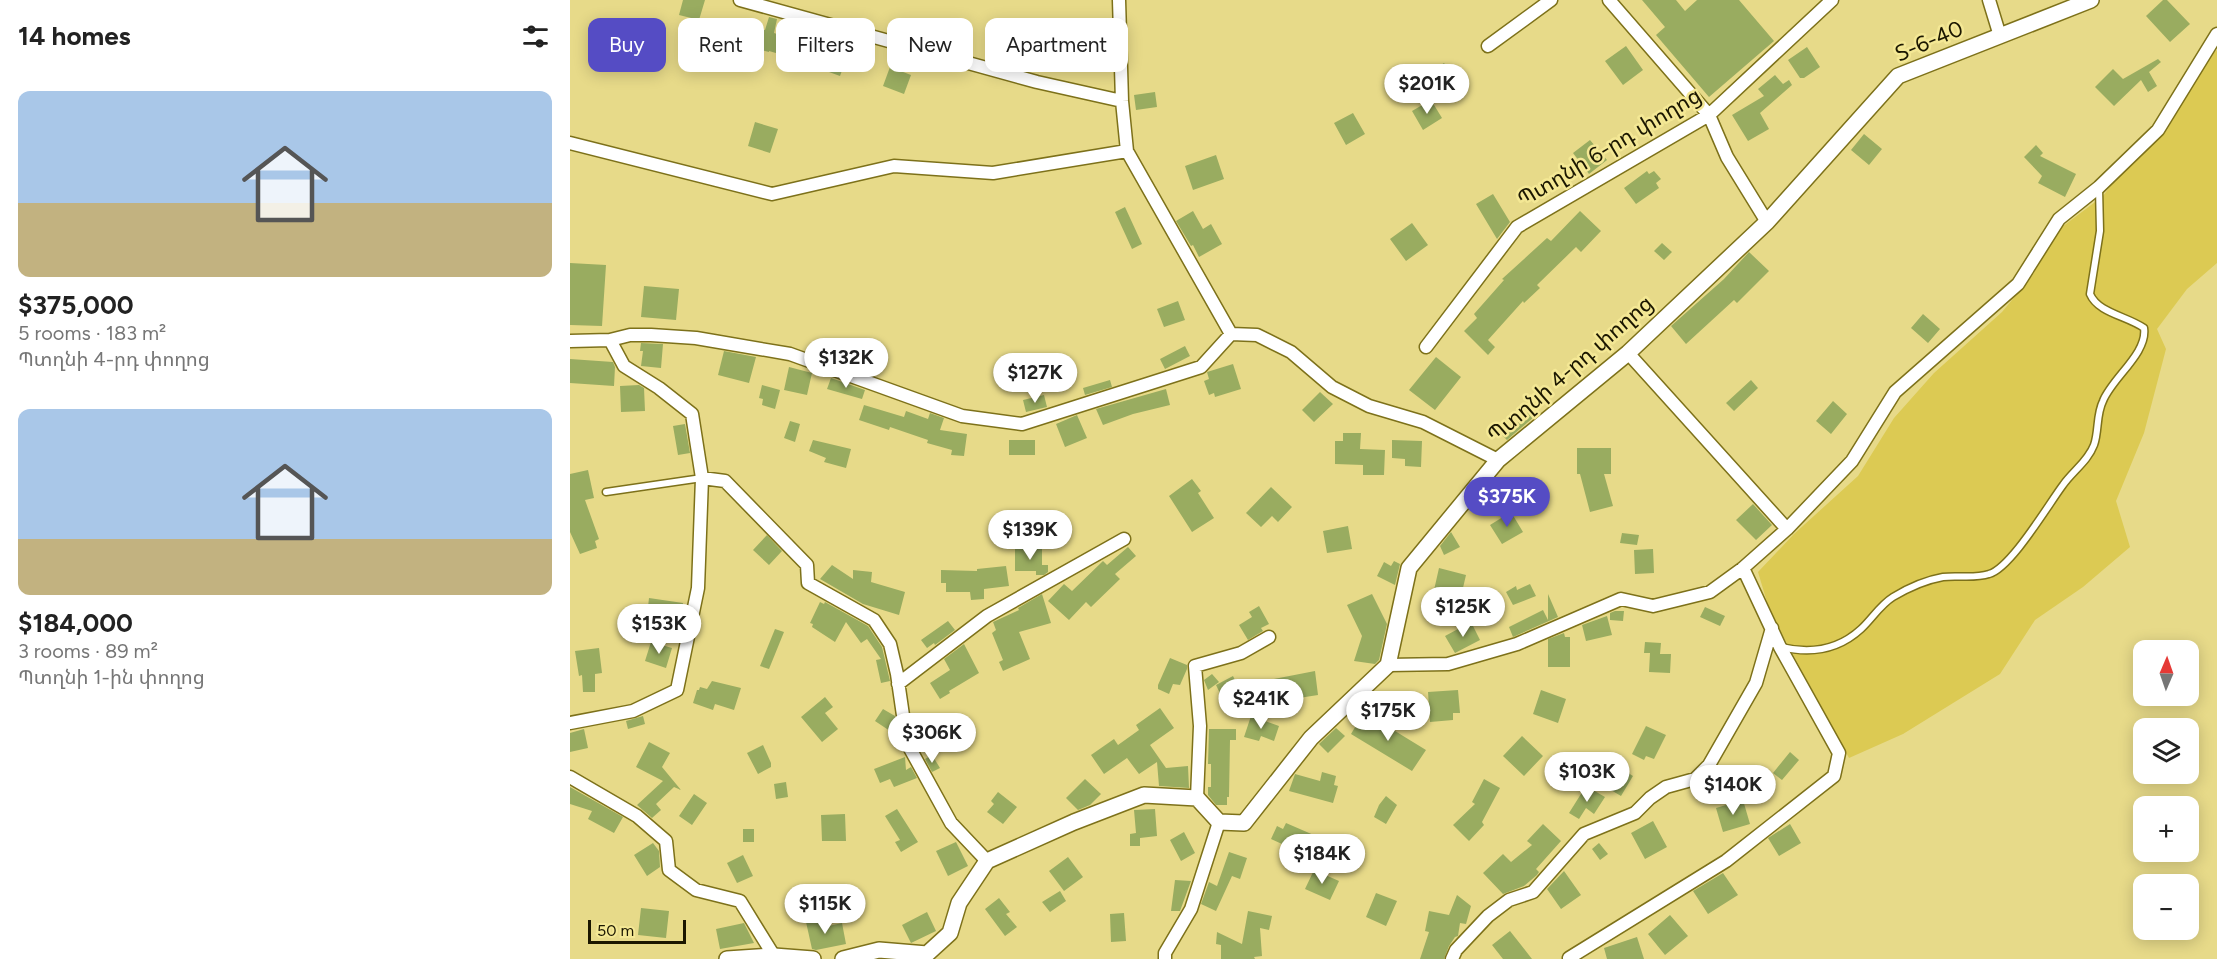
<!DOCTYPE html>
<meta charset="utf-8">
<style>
:root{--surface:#fff;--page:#f6f6f6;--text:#222;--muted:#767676;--accent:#554cc4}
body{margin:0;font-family:Figtree,"Noto Sans Armenian",sans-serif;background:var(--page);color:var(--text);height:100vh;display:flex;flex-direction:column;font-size:22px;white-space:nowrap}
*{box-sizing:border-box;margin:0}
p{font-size:20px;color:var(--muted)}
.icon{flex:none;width:33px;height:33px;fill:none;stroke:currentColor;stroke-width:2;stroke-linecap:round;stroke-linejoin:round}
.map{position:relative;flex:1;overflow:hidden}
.sheet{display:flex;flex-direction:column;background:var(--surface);width:570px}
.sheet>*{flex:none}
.guide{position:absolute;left:18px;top:18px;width:570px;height:54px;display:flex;gap:12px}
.needle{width:39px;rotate:2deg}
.fabs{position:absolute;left:1563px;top:640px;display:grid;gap:12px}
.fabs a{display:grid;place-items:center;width:66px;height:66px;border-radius:12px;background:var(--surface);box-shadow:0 3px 15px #0003;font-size:30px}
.scale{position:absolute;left:18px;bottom:15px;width:98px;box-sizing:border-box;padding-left:6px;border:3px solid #1b1700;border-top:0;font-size:16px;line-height:21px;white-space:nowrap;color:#1b1700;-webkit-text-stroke:4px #f4e895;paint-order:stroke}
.price{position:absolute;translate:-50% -51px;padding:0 14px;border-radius:21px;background:#fff;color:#222;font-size:20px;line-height:39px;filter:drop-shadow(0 2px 3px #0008)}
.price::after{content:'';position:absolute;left:50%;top:36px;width:18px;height:14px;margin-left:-9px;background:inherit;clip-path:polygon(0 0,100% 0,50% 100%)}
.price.on{background:var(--accent);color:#fff}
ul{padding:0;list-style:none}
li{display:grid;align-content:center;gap:12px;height:318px;padding:0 18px}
li span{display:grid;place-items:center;height:186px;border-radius:12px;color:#555}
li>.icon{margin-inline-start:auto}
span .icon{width:108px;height:108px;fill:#fffc;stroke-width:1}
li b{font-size:26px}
h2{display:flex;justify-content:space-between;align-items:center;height:72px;padding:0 18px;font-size:26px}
.pill{padding:0 21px;border-radius:12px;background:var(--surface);box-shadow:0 3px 15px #0003;font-size:21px;line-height:54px}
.pill.on{background:var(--accent);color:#fff}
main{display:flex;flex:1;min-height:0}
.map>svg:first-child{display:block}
.green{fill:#dcca53}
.building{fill:#99ac60}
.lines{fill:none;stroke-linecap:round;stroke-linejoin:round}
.service-casing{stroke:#7d711a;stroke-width:9}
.minor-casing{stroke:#7d711a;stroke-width:15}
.tertiary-casing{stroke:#7d711a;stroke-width:18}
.service{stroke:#fff;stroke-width:6}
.minor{stroke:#fff;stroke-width:12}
.tertiary{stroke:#fff;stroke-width:15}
.labels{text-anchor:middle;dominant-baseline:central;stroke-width:5;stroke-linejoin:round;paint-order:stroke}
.street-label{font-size:22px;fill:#1b1700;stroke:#f4e895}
</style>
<main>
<section class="sheet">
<h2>14 homes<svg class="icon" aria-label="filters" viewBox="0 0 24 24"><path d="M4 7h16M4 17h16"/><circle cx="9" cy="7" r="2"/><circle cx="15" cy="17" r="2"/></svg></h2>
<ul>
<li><span style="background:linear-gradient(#a9c7e8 60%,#c2b280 0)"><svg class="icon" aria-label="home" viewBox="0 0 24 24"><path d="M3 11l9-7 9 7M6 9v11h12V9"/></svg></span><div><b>$375,000</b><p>5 rooms · 183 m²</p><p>Պտղնի 4-րդ փողոց</p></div></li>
<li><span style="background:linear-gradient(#a9c7e8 70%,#c2b280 0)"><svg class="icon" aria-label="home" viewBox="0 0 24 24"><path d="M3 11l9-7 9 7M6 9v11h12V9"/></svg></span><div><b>$184,000</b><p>3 rooms · 89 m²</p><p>Պտղնի 1-ին փողոց</p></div></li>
</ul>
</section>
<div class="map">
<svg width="1647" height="959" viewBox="0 0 1647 959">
<rect width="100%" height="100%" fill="#e7da89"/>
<path class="green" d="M1647,50V263L1617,289L1587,329L1596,349L1574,433L1546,501L1560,547L1513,587L1465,620L1430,674L1333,734L1279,758L1200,612L1188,572L1224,534L1288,476L1324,418L1364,373L1432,312L1462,276L1488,230L1533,196L1555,166L1597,130L1639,56Z"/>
<path class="building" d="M113,0H135L129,20L109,15Z
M1072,0H1106L1115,11L1127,0H1169L1204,41L1139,97L1086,35L1095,27Z
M1593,0H1597L1620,24L1600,42L1576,16Z
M199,17L207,19L204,33L228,41L223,58L199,51V52L174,46L179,26L195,30Z
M1056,46L1073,70L1053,85L1035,61Z
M1237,47L1250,67L1234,78H1230L1218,60Z
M256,49L277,57L270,76L248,68Z
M1588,59L1591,62L1579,72L1587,86L1578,92L1571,80L1544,106L1525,87L1543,69L1553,79Z
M874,63L886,80L862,96L851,79Z
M320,67L341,75L334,94L313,86Z
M1205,75L1213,84L1219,80L1222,85L1190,113L1199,129L1178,141L1162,115L1194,96L1188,89Z
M585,92L587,107L566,110L564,95Z
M861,100L872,118L853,130L842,111Z
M783,113L795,134L776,145L764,123Z
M185,122L208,129L200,153L178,146Z
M1294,134L1312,149L1299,165L1281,150Z
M1020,140L1037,160L1019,174L1003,153Z
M1466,145L1473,153L1470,156L1506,174L1495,197L1468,183L1472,176L1454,157Z
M646,155L654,179L623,190L615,166Z
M1077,171L1079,174L1084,171L1091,179L1086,183L1089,188L1066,204L1054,188Z
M923,194L940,222L927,239L906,204Z
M555,207L572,244L562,249L545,212Z
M623,211L633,229L641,224L652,244L629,257L623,245L621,246L606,221Z
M1010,211L1031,231L1011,252L1006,247L967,285L970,288L954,303L953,301L918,340L925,347L918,355L894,331L907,318L904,314L934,280L932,279L977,238L981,241Z
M842,223L858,245L836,261L820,239Z
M1092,243L1102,252L1094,260L1084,251Z
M1179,252L1199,271L1167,303L1164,300L1116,344L1101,326L1154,279Z
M0,263L36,265L32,326L0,325Z
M74,286L109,289L106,320L71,317Z
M608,301L615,320L594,327L587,309Z
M1353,314L1370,329L1358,343L1341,328Z
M71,343L93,344L91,368L71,366L73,351H70Z
M615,346L620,356L595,369L590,359Z
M154,351L186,357L179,383L148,375Z
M866,357L891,377L865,410L839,390Z
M0,359L43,362L45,367L44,386L0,383Z
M663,364L671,389L645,397L644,393L639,395L634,381L639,379L637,372Z
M219,367L242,373L237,395L214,390Z
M261,378L295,390L292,399L257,389Z
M540,380L542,387L515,395L513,388Z
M1181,380L1188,388L1164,411L1156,403Z
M69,385L74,388L75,411L51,412L50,386Z
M192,385L210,390L205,409L192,405L193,399L189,398Z
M596,389L600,405L563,414L533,425L526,409Z
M750,392L763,404L744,422L732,410Z
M474,395L477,407L456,412L453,400Z
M1263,401L1277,414L1261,434L1246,421Z
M294,405L334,417L336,411L358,419L360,413L374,418L370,430L397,434L394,456L381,455L382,450L357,443L358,440L320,427L319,430L289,420Z
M958,412L964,417L937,440L931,434L943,422L946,424Z
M507,415L517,438L495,447L486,424Z
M220,421L230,424L225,442L214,438Z
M115,424L120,453L108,455L103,426Z
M773,433H791L790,449L815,450L814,475H793V465L765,464V441H773Z
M243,440L281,449L276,468L254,462L256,458L239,451Z
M439,440H465V455H439Z
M822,440L852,441L851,467L835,466V459L822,458Z
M1007,448H1041V474H1034L1043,506L1020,512L1010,474H1007Z
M18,470L24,498L15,500L29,539L25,541L27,548L10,554L0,532V474Z
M622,479L631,491L628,493L644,518L622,532L599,496Z
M701,487L722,507L708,522L702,516L691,527L676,513Z
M1183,504L1202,525L1186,540L1166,520Z
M941,512L953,532L932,544L920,525Z
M778,526L782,549L757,553L753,531Z
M881,532L890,547L874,555L870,546Z
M1052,533L1069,535L1067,545L1050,543Z
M197,535L212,551L199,565L183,550Z
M558,547L566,556L545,574L550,579L521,607L516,602L499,620L478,601L494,584L502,591L533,561L537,565Z
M445,549H472V565H478V572L474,575H466V571H445Z
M1083,549L1084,573L1065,574L1064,550Z
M824,561L830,564L825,585L807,576L814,562L821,566Z
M262,565L283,579V570L302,572L301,582L335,592L329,615L293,604L250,579Z
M436,566L439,586L414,589V599L401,600L400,592H376V583H371V570L407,571V569Z
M869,568L896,575L889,605L862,599Z
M960,584L966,596L943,605L936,592L946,586L947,590Z
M472,594L481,623L449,632L460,659L433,671L429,662L433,660L422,633L426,630L423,622L449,610L448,608Z
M802,594L817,624L809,660L805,664L784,661L792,636L777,605Z
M978,594L988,617L943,637L939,627L973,610L978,620Z
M79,598L113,603L109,630L76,625Z
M913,598L920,615L901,622L894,605Z
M250,602L254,604L255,602L298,626L312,647L320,681L311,683L306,660L311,659L297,639L291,643L276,622L265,642L242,627L243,624L240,623Z
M689,606L699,624L691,628L693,631L678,640L669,625L682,617L679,612Z
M1135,607L1155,616L1150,626L1130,617Z
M1045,611H1054L1053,621L1040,620V613Z
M1037,616L1042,635L1016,641L1012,625Z
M378,621L385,630L365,645L364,643L357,648L351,640Z
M901,622L910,640L885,653L875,636Z
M205,629L214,632L199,669L190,666Z
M994,633L995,637H1000V667H978V639Z
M81,642L102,648L96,668L75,661Z
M1075,642L1091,643L1090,654H1101L1100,673L1079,672L1080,653H1074Z
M394,644L409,673L379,691L380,693L370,699L360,683L380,670L374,659Z
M29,648L32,673L25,674V692H13L12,675L9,676L5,651Z
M600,658L617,665V669L610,685L603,684L599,694L588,689V685Z
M745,671L748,695L684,705L687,695L658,710L646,685L663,676L668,686Z
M642,674L649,682L638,690L634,680Z
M142,681L171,688L164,710L145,704L143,710L123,703L127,690H129L130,687L137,689Z
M888,690L890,713H883V720L860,722L858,692Z
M971,690L996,699L988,723L963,714Z
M255,697L263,707L255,713L268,729L252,742L231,717Z
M590,708L604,728L580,745L596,768L618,766L619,788L589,786L587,762L569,774L557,758L534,774L521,755L544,739L548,745L569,730L566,725Z
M313,709L325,716L326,722L320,731L305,721Z
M794,712L856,750L842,771L781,734Z
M73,716L75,724L58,729L56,721Z
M681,716L709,726L704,741L691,736L689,741L674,737Z
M381,721L388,738L367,746L360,730Z
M1076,726L1096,735L1084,759L1076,756L1074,760L1062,754Z
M766,728L775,736L758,753L749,744Z
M14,729L18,748L0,752V733Z
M639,729H666V740H660L659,797H657V805H646L638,795V787H641V764H638Z
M952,736L973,756L954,776L933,756Z
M79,742L100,753L92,767L111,790L104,787L86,804L91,810L82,818L67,805L93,781L66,767Z
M193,745L201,763V767L188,774L177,753Z
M1220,752L1229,760L1212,780L1203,773Z
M362,755L370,768L362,772L355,759Z
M335,757L336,770L341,767L347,778L324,787L320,779L310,783L304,769Z
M1047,766L1063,776L1051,796L1034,786Z
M752,772L766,776L764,785L768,786L763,803L719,791L725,774L750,781Z
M515,779L531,794L520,805L508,810L496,798Z
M914,779L930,788L912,822L914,825L899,841L883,825L905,804L902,802Z
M216,782L218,797L206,799L204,784Z
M1016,786L1035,797L1024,814L1016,808L1009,819L999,813Z
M0,787L53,817L44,833L18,819L22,811L0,804Z
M428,792L447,807L433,824L417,812L424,804L421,801Z
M124,794L137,803L122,825L109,816Z
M816,796L827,805L816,824L804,817L809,805Z
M1173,800L1180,824L1153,832L1146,808Z
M327,809L348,842L331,852L325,842L330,840L315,816Z
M585,809L587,836L570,838V846H560V834L566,833L564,810Z
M275,814L276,841H252L251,815Z
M1083,821L1097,847L1075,859L1061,833Z
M716,823L746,836L735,859L721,853L723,849L701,839L707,826L713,829Z
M973,824L991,841L966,869L969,872L967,875L954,886L933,894L913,873L933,854L941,862L962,845L957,841Z
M1220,824L1231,843L1209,856L1198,838Z
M173,829H184V842H173Z
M614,832L625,853L611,861L600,840Z
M386,842L398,866L378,876L366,851Z
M83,843L89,851L90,867L77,876L64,855Z
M1029,843L1038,854L1030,860L1022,849Z
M659,852L677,858L670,879L662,876L646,911L631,904L639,882L647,886Z
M173,855L183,876L167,883L157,863Z
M498,857L513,877L494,891L479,871Z
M744,870L769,881L760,900L735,889Z
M994,871L1011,895L991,909L977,889Z
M1153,873L1168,895L1138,914L1123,891Z
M605,880L621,881L610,911H601Z
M490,891L496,901L480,912L472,902Z
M806,893L827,901L816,926L796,917Z
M887,895L901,906L896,924L890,923L888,936L885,937L879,946L874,959H850L859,932L855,931L859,911L879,915Z
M429,898L440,912L436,914L447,927L435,936L415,909Z
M71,908L99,911L96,938L68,935Z
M678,911L702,916L699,930L690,928L692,956L684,957L685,959H651V945L646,944L647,932L672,944Z
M357,912L366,931L341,943L332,925Z
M554,913L556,941L541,942L540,914Z
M1100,915L1118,936L1095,955L1078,934Z
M252,918L254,927L272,923L276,944L246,950L242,949L236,922Z
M174,923L184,943L150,949L146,929Z
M940,931L962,959H933L922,945Z
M1067,937L1074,959H1037L1034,948Z"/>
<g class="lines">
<defs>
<path id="service" d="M36,492L132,478
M1211,647C1240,654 1267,651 1291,629C1302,619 1310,605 1323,597C1338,588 1356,580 1373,577C1388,575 1404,579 1419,574C1441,568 1478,505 1493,485C1503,471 1518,461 1524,445C1529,431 1526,415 1533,401C1542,378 1578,353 1574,328C1557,316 1528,313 1520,294L1530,231L1529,188"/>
<path id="minor" d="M170,0L467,82L552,101
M549,0L552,101L557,151L661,334
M1039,0L1139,115L1157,157L1197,222
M1419,0L1430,36
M918,46L981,0
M0,143L202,194L324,166L423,173L557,151
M40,340L60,335H81L126,338L220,354L392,416L452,424L631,367L661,334L687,335L721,352L762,387L799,406L853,422L928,460
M0,341L40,340L54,366L89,388L122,414L132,478L128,588L107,690L63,711L0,723
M856,347L947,227L1139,115L1262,0
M1058,353L1217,529
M132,478L155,481L237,565L238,583L304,620L320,644L327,674L337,743L381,823L417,861
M818,665L878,664L947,644L1051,599L1083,606L1140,592L1173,568L1217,529L1282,461L1325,392L1448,284L1489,219L1529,187L1588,130L1647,34
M328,684L417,616L554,539
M0,777L67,816L96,841L99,870L126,890L170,901L204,956
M627,798L630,726L625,666L671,653L699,637
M999,958L1156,861L1264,776L1269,753L1210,647L1173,568
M595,959V953L621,909L649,822
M882,959L886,950L918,916L939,900L963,892L1014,834L1065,813L1080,798L1096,787L1125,779L1139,765L1186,683L1202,628"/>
<path id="tertiary" d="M157,959L204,956L243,959
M273,959L309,950L357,954L380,933L389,903L417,861L504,822L574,795L627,798L649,822L674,823L741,738L818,665L839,568L928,460L1058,353L1197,222L1328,76L1521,0"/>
</defs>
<use href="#service" class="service-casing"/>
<use href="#minor" class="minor-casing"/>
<use href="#tertiary" class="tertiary-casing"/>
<use href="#service" class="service"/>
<use href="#minor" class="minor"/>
<use href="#tertiary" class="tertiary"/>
</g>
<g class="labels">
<g class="street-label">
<text transform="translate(1359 41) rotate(-23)">Տ-6-40</text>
<text transform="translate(1039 147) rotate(-31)">Պտղնի 6-րդ փողոց</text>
<text transform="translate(1000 369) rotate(-41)">Պտղնի 4-րդ փողոց</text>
</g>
</g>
</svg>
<div class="fabs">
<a><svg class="needle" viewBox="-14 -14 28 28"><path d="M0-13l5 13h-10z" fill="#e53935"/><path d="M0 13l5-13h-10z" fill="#767676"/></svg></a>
<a><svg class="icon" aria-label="layers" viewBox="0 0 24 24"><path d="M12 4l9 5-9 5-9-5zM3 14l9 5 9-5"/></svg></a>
<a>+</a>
<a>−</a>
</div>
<div class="scale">50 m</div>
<b class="price" style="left:857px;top:115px">$201K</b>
<b class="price" style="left:276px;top:389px">$132K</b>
<b class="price" style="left:465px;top:404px">$127K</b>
<b class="price on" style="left:937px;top:528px">$375K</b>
<b class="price" style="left:460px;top:561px">$139K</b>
<b class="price" style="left:893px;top:638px">$125K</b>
<b class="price" style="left:89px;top:655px">$153K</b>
<b class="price" style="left:691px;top:730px">$241K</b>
<b class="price" style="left:818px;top:742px">$175K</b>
<b class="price" style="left:362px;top:764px">$306K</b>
<b class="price" style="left:1017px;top:803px">$103K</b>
<b class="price" style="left:1163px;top:816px">$140K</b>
<b class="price" style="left:752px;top:885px">$184K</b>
<b class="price" style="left:255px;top:935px">$115K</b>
<div class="guide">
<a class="pill on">Buy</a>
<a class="pill">Rent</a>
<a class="pill">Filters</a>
<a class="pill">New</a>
<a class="pill">Apartment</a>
</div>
</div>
</main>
